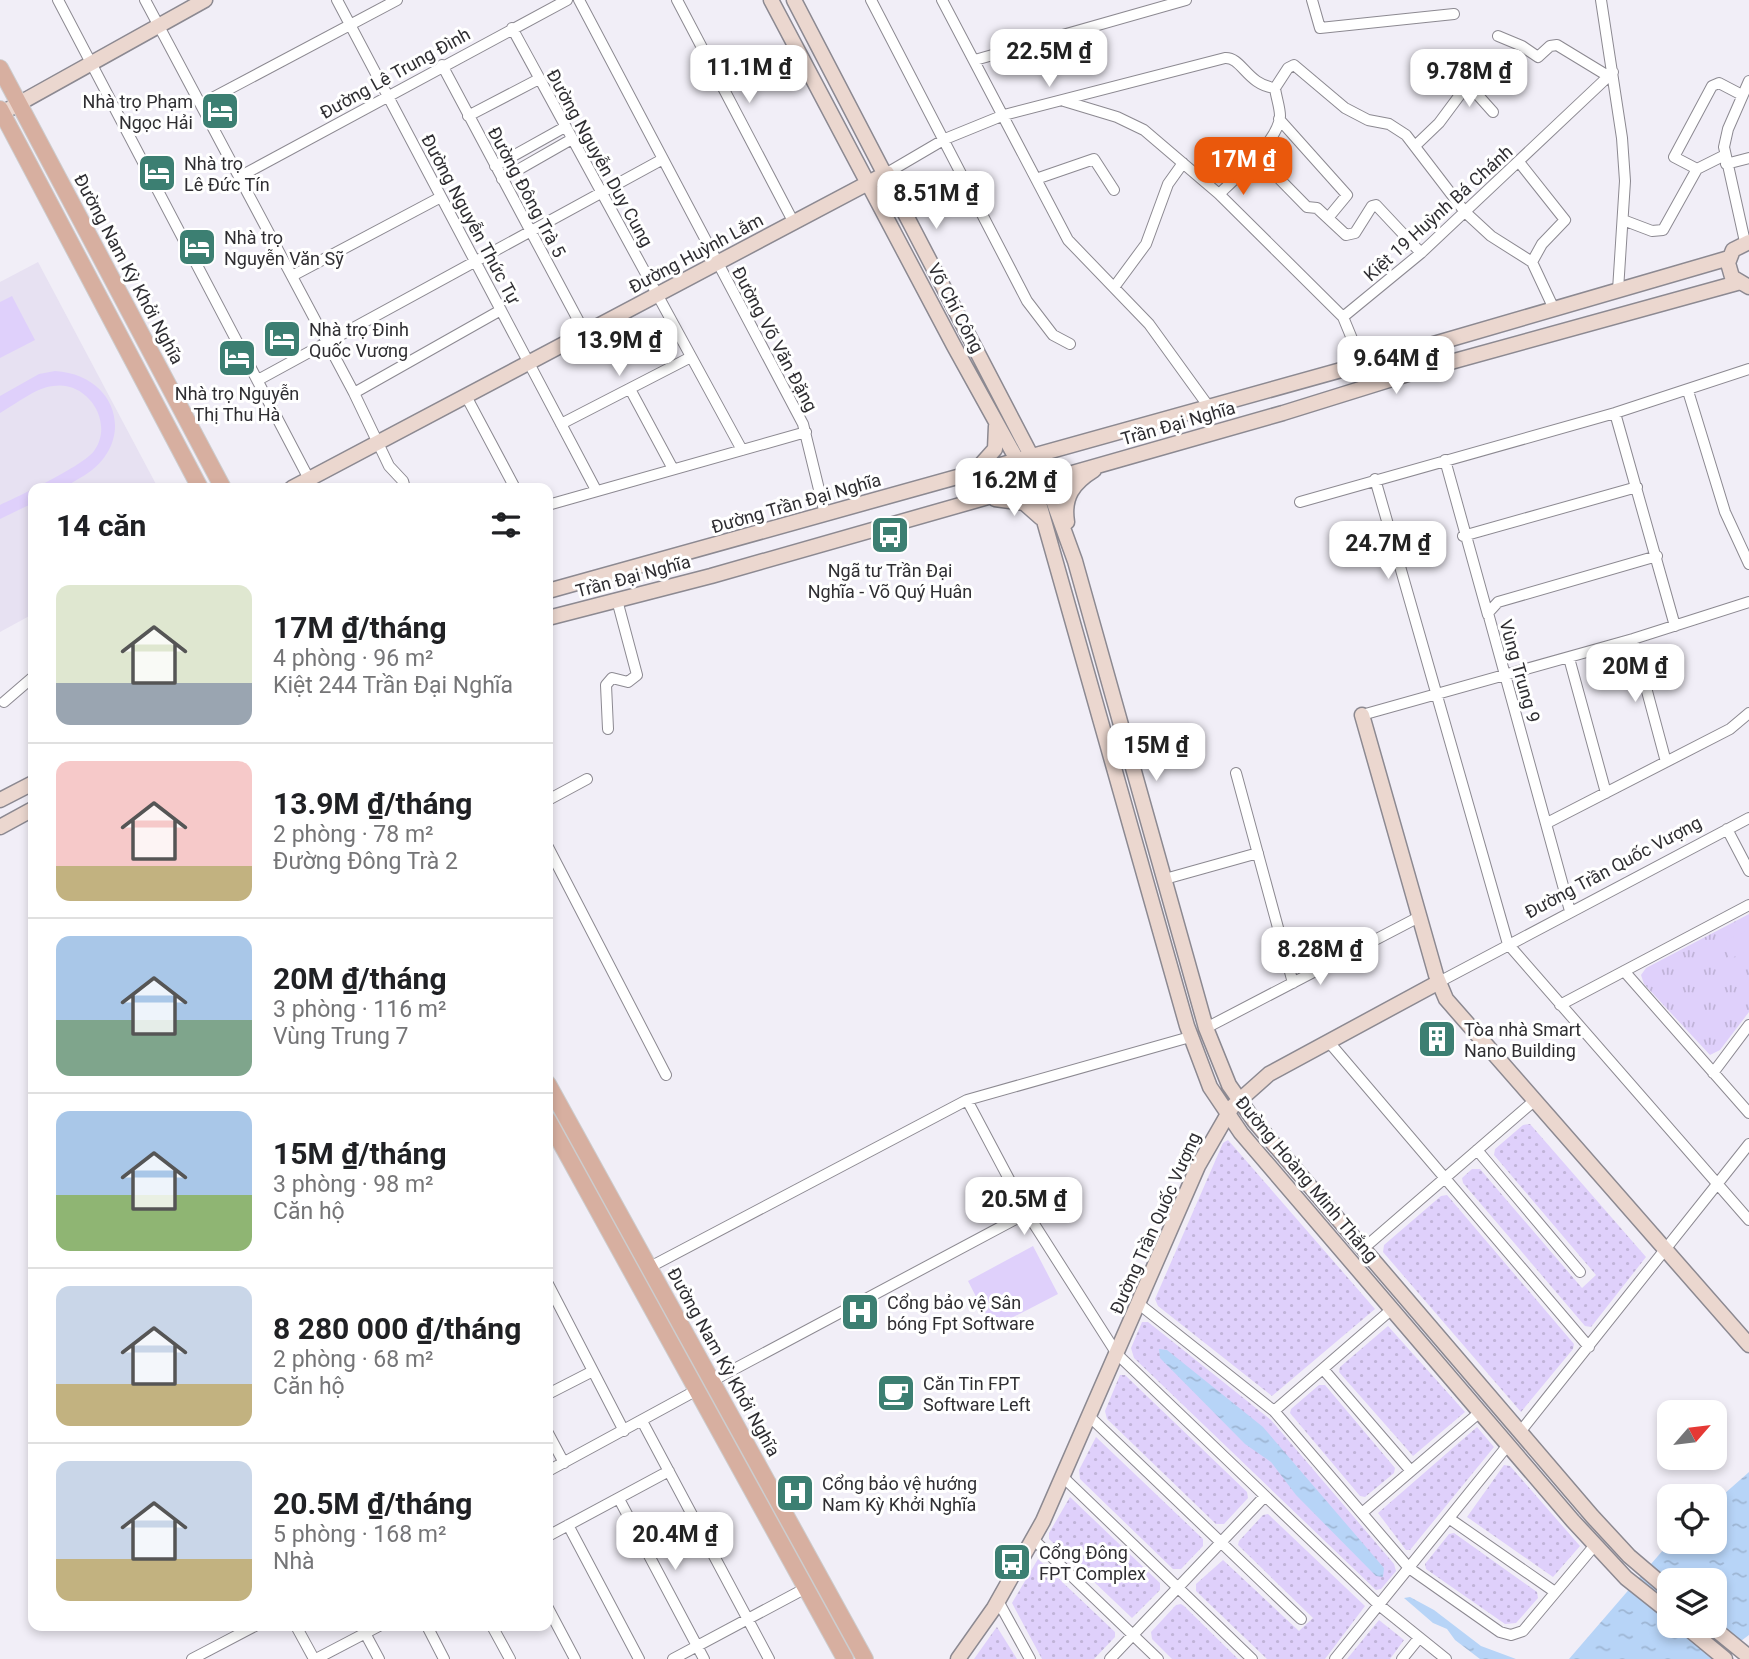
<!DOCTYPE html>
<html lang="vi">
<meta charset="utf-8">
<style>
:root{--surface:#fff;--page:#f2f2f2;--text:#202124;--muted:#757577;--line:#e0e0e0;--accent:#ea580c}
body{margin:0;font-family:Roboto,sans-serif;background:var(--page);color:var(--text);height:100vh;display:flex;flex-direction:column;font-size:26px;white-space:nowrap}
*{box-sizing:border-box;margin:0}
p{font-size:23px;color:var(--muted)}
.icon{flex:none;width:38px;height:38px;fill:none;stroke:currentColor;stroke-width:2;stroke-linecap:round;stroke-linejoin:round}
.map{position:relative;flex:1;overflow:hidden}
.drawer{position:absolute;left:28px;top:483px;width:525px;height:1148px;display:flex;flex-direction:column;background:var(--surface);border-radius:14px;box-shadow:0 4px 10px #0003}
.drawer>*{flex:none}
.needle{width:46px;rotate:62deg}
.fabs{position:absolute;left:1657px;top:1400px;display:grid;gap:14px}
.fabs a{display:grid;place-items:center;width:70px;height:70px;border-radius:14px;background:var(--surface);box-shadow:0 4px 10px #0003;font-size:35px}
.price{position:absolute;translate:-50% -60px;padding:0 16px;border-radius:14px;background:#fff;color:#222;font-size:23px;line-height:46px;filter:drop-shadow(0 2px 4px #0008)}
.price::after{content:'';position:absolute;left:50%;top:42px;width:21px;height:16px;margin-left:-10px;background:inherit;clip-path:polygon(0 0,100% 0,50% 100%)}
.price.selected{background:var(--accent);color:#fff}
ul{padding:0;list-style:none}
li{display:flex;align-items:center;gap:21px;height:175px;padding:0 28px}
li+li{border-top:2px solid var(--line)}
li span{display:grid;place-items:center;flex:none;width:196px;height:140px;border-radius:14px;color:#555}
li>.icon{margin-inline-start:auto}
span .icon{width:84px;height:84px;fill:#fffc;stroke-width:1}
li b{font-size:30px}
h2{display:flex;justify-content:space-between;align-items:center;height:84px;padding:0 28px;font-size:30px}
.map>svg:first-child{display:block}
.built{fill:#e7e1f2}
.grass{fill:url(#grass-dots)}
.park{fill:url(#park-tufts)}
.pitch{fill:#dfd0fb}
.water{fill:url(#water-ripples);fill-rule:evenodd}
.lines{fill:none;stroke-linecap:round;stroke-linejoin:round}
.street-casing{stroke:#8c8991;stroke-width:12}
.secondary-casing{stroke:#8c8991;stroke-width:17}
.primary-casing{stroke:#cdcdce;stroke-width:18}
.street{stroke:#fff;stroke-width:10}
.secondary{stroke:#ebd7cf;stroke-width:14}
.primary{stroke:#d7afa0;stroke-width:16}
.labels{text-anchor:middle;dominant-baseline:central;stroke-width:6;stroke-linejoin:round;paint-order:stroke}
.street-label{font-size:18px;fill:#2f2e32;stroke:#fff}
.poi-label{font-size:18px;fill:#2f2e32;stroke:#fff;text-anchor:start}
</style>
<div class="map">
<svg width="1749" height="1659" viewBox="0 0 1749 1659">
<defs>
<pattern id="grass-dots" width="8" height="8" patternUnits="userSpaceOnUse" patternTransform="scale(1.75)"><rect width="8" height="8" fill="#dfd0fb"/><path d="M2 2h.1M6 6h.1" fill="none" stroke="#c0b3d8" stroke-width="1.8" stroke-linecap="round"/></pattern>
<pattern id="park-tufts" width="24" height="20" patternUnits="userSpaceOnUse" patternTransform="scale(1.75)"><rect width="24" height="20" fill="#dfd0fb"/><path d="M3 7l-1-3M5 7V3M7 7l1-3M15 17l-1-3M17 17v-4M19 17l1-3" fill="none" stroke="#c0b3d8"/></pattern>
<pattern id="water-ripples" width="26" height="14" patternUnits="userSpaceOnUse" patternTransform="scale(1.75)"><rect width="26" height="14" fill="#b7d4f7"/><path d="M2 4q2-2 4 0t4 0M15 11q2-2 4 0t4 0" fill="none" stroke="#9eb6d4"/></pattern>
</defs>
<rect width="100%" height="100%" fill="#f1eef7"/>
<path class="built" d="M38,262L158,488H33V614L0,632V282Z"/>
<path class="grass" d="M1530,1124L1646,1257L1591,1327L1585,1326L1463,1183L1462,1178L1472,1169H1480L1582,1288L1596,1275L1494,1155L1495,1149L1523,1125Z
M1228,1140L1375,1309L1272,1396L1158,1306L1155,1299L1223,1143Z
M1447,1195L1574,1344L1573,1349L1521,1412L1383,1252L1384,1245L1441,1196Z
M1142,1322H1148L1271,1420L1394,1564L1396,1571L1381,1589L1376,1590L1134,1358L1131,1348Z
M1388,1326L1465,1412L1413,1456L1339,1372L1340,1367Z
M1120,1375H1125L1247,1492L1248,1498L1224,1524H1216L1107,1419L1105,1411Z
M1319,1385H1325L1395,1468L1394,1473L1365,1497L1360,1496L1290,1413L1291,1409Z
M1477,1427L1494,1447L1410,1550H1406L1378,1513Z
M1096,1437L1203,1539V1546L1181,1569H1173L1080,1479L1079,1470Z
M1504,1465L1510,1466L1580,1546L1553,1577L1467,1517Z
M1070,1497L1160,1583V1590L1132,1618L1049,1539V1533Z
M1268,1514L1365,1606L1325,1659H1267L1196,1591V1584L1223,1560L1299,1631L1313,1618L1238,1545L1239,1541L1263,1515Z
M1454,1533L1537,1592L1538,1598L1516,1623L1505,1624L1426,1569L1425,1564L1449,1534Z
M1038,1559L1115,1632V1637L1094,1659H1042L1012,1603Z
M1181,1604L1184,1606L1238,1659H1172L1152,1639L1151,1632L1176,1605Z
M1379,1620L1404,1640L1390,1659H1347Z
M997,1627L1017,1659H974L996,1628Z"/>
<path class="park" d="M1749,914V1012L1720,1050L1710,1055L1644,984L1641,975L1646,968Z"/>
<path class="pitch" d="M12,296L35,340L0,358V302Z
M55,371C120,375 138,446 80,478C74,481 67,487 61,488C53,490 42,488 33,488V503L0,519V505C19,496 83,466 94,451C115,422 87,380 53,386C35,388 16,404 0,413V396L39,374Z
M1749,929V949L1730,959L1722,943Z
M1033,1246L1058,1294L992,1328L968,1281Z"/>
<path class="water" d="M1159,1349L1167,1350L1263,1427L1384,1568L1383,1577L1376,1576L1296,1495L1271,1462L1245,1444L1160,1358Z
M1749,1472V1635L1726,1652L1723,1659H1569L1670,1542H1715V1502ZM1670,1580H1715V1626H1670Z
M1410,1597L1434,1610L1481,1646L1516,1659H1480L1455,1640L1447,1629L1433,1623L1404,1598Z"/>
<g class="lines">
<defs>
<path id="street" d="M58,0L309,479
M145,0L354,393L389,466L403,481L405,488
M337,0L596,490
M579,0L803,424L825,514
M677,0L794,223
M871,0L1027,301L1053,335L1070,344
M942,0L1068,240L1149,324L1209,407
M1312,0L1320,28L1454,14
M1601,0L1622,138L1625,181L1618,290
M512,28L742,450
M1498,36L1522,46L1538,57L1550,46L1557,45L1608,76
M975,60L1186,0
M442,65L585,333
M1468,84L1493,112
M1064,101L1117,117L1144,130L1219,194L1343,317L1362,363
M201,104L397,0
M468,116L539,79
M1279,119L1347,195L1328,218
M1415,146L1439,123L1468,84L1452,70
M1256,155L1307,207L1317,208L1346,235L1355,233L1372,206L1376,205L1421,253
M1519,162L1565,220L1542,244L1532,262
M1726,164L1749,158
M495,166L565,127
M1697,169L1674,157L1712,86L1719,83L1742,95
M887,173L945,139L1004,115L1225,58C1242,57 1247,85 1275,88
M239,177L567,0
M502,179L572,139
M1036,179L1094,159L1114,190
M1219,194C1236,178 1279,140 1280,116C1280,107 1276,97 1275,88L1288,68L1294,65L1345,108L1368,120L1389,124L1406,135L1465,212L1491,236L1532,262L1554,309
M1623,220L1652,231L1663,230L1697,169L1725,155
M1745,242L1724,147L1728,129L1749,81
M292,276L441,197
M1115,286L1146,244L1168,184L1183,163
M1343,317L1421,253L1613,72
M258,380L663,159
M630,389L673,469
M1688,391L1725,512L1749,564
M354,393L501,310
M466,396L515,488
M1615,413L1675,626
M561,424L691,357
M1445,460L1488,615
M1375,479L1508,944L1749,1220
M1300,502L1615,413L1749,369
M548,505L806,432
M1463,536L1637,487
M1633,639L1666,762
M1569,658L1606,793
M4,702L33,677
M1362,715L1633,639L1749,602
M608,729L606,685L612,678L628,682L637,675L617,600
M1236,773L1293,983
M548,800L587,779
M1547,823L1730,729L1749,713
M1727,829L1749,871
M548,847L666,1075
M1165,879L1258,853
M1570,911L1488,613L1498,602L1657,556
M1624,971L1749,1113
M1439,982L1749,818
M1560,1005L1749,905
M1206,1028L1419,917
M1328,1041L1589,1347
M1713,1073L1749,1025
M967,1100L1027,1213L1117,1354L1379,1605L1446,1659
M1477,1150L1580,1272
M1364,1248L1534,1101
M650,1267L967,1100L1190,1037
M548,1284L624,1431
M1139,1304L1274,1411L1409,1568L1500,1632L1511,1635L1523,1631L1595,1545
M1323,1369L1411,1471
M712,1381L1027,1213
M548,1394L593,1371
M1274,1411L1392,1309
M1090,1417L1301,1619
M642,1421L769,1659
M1520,1432L1749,1144
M548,1433L564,1463
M548,1471L697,1390
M1064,1478L1252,1659
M619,1499L704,1659
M1362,1513L1480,1412
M1450,1519L1555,1592
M568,1525L639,1659
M548,1536L669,1471
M1033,1539L1158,1659
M998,1601L1030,1659
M548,1608L575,1659
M296,1626L314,1659
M427,1626L444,1659
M492,1626L510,1659
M365,1633L379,1659
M192,1659L255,1626
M316,1659L379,1626
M673,1659L806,1588
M1110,1659L1265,1496
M1335,1659L1508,1445
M1402,1659L1419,1638"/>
<path id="secondary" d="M771,0L954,346L1037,496L1187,1026L1210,1087L1241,1133L1573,1521L1626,1578L1670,1613
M794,0L1050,492L1075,561L1206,1028L1229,1085L1255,1122L1592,1516L1629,1556L1670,1591
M2,113L205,0
M1749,242L1733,250L1728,263L1732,277L1749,287
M978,468L995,449L996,426
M292,488L887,173
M995,499L1024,503L1041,518
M1067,522C1063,497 1073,483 1094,470
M548,591L1413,350L1729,258
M548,618L711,576L1283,413L1418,371L1737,283
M1362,715L1436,975L1446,999L1749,1345
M0,800L33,783
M0,827L33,809
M1685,1626L1725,1659
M1711,1626L1749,1657
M958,1659L994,1608L1043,1521L1198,1166L1232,1107L1269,1074L1439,982"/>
<path id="primary" d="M0,68L223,488
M0,109L200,488
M548,1084L865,1659
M548,1120L845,1659"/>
</defs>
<use href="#street" class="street-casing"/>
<use href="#secondary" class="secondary-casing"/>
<use href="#primary" class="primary-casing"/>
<use href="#street" class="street"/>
<use href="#secondary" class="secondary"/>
<use href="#primary" class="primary"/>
</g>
<defs>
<symbol id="hotel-square" viewBox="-11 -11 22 22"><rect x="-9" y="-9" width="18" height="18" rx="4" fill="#3c7f72" stroke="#fff"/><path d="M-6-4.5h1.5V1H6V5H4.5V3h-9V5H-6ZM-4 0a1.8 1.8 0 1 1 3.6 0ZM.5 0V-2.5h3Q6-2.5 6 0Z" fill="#fff"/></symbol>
<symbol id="bus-square" viewBox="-11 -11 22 22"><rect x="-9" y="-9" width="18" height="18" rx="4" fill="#3c7f72" stroke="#fff"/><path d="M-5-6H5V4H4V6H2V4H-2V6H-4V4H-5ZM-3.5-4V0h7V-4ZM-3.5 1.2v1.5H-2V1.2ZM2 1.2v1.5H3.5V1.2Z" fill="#fff"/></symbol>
<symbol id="building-square" viewBox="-11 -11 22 22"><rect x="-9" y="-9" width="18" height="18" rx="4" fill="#3c7f72" stroke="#fff"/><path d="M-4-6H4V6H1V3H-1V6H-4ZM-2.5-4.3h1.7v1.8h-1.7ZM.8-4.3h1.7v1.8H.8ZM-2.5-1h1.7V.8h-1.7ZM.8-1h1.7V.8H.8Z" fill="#fff"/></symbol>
<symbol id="hospital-square" viewBox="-11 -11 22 22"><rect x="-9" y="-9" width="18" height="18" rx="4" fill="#3c7f72" stroke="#fff"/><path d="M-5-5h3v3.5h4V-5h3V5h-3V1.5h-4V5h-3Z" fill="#fff"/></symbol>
<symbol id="cafe-square" viewBox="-11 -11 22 22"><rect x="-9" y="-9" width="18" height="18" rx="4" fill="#3c7f72" stroke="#fff"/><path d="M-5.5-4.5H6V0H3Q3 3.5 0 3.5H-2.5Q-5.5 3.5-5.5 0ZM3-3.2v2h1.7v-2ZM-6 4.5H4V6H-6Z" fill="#fff"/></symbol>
</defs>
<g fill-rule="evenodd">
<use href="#hotel-square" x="198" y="89" width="44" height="44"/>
<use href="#hotel-square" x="135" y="151" width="44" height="44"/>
<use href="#hotel-square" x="175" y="225" width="44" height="44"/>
<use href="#hotel-square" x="260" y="317" width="44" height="44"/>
<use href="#hotel-square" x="215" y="336" width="44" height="44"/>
<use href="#bus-square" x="868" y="513" width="44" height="44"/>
<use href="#building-square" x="1415" y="1017" width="44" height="44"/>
<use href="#hospital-square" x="838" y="1290" width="44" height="44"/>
<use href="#cafe-square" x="874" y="1371" width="44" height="44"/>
<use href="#hospital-square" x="773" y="1471" width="44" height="44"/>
<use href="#bus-square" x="990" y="1540" width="44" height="44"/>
</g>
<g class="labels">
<g class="street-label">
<text transform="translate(395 73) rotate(-29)">Đường Lê Trung Đình</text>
<text transform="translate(600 158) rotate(61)">Đường Nguyễn Duy Cung</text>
<text transform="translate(527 192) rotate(62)">Đường Đông Trà 5</text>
<text transform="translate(1438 213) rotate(-42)">Kiệt 19 Huỳnh Bá Chánh</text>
<text transform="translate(471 219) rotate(62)">Đường Nguyễn Thức Tự</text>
<text transform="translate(696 253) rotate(-28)">Đường Huỳnh Lắm</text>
<text transform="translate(129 269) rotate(62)">Đường Nam Kỳ Khởi Nghĩa</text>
<text transform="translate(956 308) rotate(62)">Võ Chí Công</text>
<text transform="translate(775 339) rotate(62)">Đường Võ Văn Đặng</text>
<text transform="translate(1178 423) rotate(-16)">Trần Đại Nghĩa</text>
<text transform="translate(796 503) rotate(-16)">Đường Trần Đại Nghĩa</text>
<text transform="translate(633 576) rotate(-15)">Trần Đại Nghĩa</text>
<text transform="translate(1520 671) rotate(74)">Vùng Trung 9</text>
<text transform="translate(1613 867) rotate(-28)">Đường Trần Quốc Vượng</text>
<text transform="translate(1307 1179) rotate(50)">Đường Hoàng Minh Thắng</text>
<text transform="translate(1155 1223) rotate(-66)">Đường Trần Quốc Vượng</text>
<text transform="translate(724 1362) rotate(61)">Đường Nam Kỳ Khởi Nghĩa</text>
</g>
<g class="poi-label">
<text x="193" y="101" text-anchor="end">Nhà trọ Phạm<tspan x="193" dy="21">Ngọc Hải</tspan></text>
<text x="184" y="163">Nhà trọ<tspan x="184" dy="21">Lê Đức Tín</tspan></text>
<text x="224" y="237">Nhà trọ<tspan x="224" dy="21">Nguyễn Văn Sỹ</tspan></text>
<text x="309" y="329">Nhà trọ Đinh<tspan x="309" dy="21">Quốc Vương</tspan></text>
<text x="237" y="393" text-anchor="middle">Nhà trọ Nguyễn<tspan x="237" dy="21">Thị Thu Hà</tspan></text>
<text x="890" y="570" text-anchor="middle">Ngã tư Trần Đại<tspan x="890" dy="21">Nghĩa - Võ Quý Huân</tspan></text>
<text x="1464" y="1029">Tòa nhà Smart<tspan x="1464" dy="21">Nano Building</tspan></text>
<text x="887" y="1302">Cổng bảo vệ Sân<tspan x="887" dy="21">bóng Fpt Software</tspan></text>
<text x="923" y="1383">Căn Tin FPT<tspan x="923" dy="21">Software Left</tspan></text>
<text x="822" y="1483">Cổng bảo vệ hướng<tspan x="822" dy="21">Nam Kỳ Khởi Nghĩa</tspan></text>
<text x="1039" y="1552">Cổng Đông<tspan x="1039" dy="21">FPT Complex</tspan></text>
</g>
</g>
</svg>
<div class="fabs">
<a><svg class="needle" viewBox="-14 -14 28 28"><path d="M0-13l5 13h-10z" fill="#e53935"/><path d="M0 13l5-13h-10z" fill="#757577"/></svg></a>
<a><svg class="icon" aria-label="locate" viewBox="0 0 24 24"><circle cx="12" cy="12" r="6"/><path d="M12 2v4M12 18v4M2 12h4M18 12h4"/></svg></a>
<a><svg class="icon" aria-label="layers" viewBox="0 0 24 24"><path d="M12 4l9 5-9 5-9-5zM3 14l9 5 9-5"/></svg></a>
</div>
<b class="price" style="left:1049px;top:89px">22.5M ₫</b>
<b class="price" style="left:749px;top:105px">11.1M ₫</b>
<b class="price" style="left:1469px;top:109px">9.78M ₫</b>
<b class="price selected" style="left:1243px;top:197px">17M ₫</b>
<b class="price" style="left:936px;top:231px">8.51M ₫</b>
<b class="price" style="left:619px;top:378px">13.9M ₫</b>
<b class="price" style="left:1396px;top:396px">9.64M ₫</b>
<b class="price" style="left:1014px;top:518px">16.2M ₫</b>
<b class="price" style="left:1388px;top:581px">24.7M ₫</b>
<b class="price" style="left:1635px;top:704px">20M ₫</b>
<b class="price" style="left:1156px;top:783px">15M ₫</b>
<b class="price" style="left:1320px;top:987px">8.28M ₫</b>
<b class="price" style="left:1024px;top:1237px">20.5M ₫</b>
<b class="price" style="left:675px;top:1572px">20.4M ₫</b>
<section class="drawer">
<h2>14 căn<svg class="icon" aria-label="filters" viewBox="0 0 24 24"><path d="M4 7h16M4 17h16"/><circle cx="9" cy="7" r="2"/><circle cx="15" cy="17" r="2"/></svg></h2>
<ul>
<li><span style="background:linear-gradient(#dfe7d0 70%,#9aa5b1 0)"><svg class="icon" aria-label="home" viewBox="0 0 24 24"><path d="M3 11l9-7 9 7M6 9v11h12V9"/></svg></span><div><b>17M ₫/tháng</b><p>4 phòng · 96 m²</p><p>Kiệt 244 Trần Đại Nghĩa</p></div></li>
<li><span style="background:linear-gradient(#f6c9c9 75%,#c2b280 0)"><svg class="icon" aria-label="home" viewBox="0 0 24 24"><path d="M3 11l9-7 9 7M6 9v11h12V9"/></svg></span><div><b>13.9M ₫/tháng</b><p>2 phòng · 78 m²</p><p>Đường Đông Trà 2</p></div></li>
<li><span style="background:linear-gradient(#a9c7e8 60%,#7fa58c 0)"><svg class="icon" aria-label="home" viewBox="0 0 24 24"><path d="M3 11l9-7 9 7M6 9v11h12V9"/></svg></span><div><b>20M ₫/tháng</b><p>3 phòng · 116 m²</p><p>Vùng Trung 7</p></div></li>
<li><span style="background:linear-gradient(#a9c7e8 60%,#8fb573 0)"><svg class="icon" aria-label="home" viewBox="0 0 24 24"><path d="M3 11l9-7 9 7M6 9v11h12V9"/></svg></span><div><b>15M ₫/tháng</b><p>3 phòng · 98 m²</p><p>Căn hộ</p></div></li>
<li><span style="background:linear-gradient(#c9d6e8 70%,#c2b280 0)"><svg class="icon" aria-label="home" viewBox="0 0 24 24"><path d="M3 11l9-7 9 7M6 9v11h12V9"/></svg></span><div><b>8 280 000 ₫/tháng</b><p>2 phòng · 68 m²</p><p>Căn hộ</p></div></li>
<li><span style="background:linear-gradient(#c9d6e8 70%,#c2b280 0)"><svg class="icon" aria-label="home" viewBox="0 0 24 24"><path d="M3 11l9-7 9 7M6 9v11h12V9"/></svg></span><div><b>20.5M ₫/tháng</b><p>5 phòng · 168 m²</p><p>Nhà</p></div></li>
</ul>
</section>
</div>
